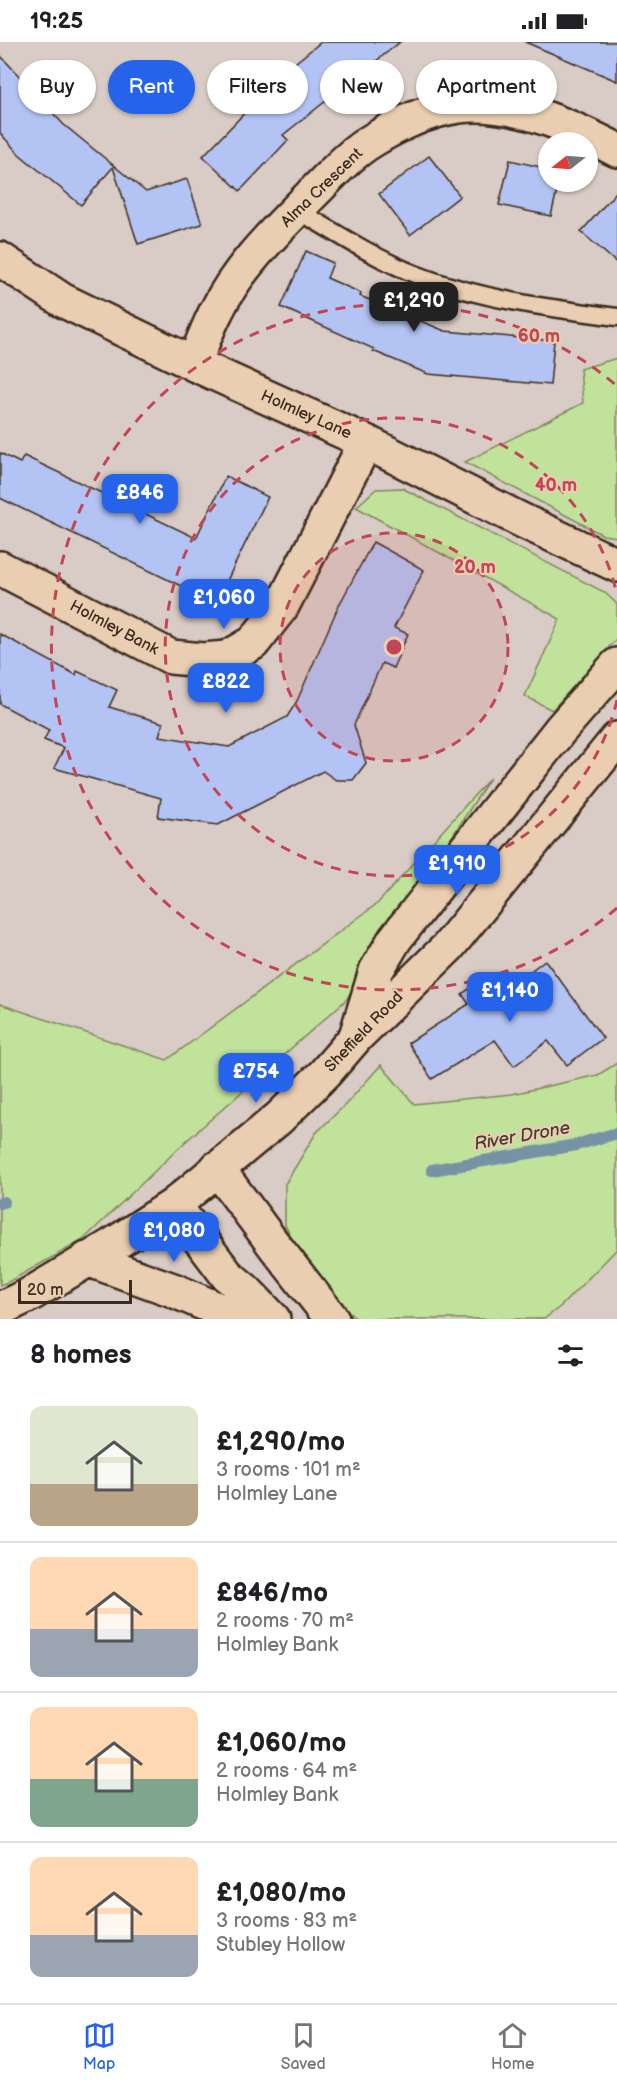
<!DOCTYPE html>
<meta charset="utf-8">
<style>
:root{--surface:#fff;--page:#f2f2f2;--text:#202124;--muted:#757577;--line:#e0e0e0;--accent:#2563eb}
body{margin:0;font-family:"Balsamiq Sans",sans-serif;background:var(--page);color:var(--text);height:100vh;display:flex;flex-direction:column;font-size:22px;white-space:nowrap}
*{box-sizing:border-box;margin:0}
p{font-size:20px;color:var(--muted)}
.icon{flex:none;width:33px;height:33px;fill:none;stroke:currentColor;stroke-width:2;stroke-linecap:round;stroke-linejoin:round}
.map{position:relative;height:1277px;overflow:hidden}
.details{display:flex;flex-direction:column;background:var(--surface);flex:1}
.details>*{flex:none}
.guide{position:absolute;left:18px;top:18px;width:582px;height:54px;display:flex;gap:12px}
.needle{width:39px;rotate:253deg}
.fabs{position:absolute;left:538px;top:90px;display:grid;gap:12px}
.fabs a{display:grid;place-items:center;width:60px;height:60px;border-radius:50%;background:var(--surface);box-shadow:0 2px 4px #0004;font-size:30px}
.scale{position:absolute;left:18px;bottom:15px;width:114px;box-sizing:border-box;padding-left:6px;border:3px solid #3b2a1e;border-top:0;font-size:16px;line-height:21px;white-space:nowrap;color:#3b2a1e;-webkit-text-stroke:4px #e9ceb1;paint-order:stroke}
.price{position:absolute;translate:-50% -51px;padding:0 14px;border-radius:12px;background:var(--accent);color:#fff;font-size:20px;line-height:39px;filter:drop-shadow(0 2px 3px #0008)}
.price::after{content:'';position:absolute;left:50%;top:36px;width:18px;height:14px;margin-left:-9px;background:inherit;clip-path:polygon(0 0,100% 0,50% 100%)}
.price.current{background:#222;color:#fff}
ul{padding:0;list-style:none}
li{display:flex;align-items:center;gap:18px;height:150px;padding:0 30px}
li+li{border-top:2px solid var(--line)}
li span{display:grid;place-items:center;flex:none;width:168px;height:120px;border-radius:12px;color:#555}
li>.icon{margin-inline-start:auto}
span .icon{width:72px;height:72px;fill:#fffc;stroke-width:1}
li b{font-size:26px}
h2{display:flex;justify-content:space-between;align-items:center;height:72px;padding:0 30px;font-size:26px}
.pill{padding:0 21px;border-radius:27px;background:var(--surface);box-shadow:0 2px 4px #0004;font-size:21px;line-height:54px}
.pill.current{background:var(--accent);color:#fff}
.status{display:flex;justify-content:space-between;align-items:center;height:42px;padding:0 30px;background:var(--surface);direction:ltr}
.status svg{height:16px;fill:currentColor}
.menu{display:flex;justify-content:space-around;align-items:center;height:84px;border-top:2px solid var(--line);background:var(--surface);font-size:16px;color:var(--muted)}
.menu a{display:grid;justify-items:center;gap:3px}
.menu .current{color:var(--accent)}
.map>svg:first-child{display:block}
.green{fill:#c0e29b;stroke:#7e865c;stroke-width:1.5}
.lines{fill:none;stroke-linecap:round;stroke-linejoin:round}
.stream{stroke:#7693a5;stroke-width:12}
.building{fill:#b3c4f4;stroke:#3b2a1e;stroke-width:1.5}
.service-casing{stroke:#3b2a1e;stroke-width:21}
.minor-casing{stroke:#3b2a1e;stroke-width:38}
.secondary-casing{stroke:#3b2a1e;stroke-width:38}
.service{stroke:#e9ceb1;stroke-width:16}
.minor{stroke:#e9ceb1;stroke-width:33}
.secondary{stroke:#e9ceb1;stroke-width:33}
.ring{fill:none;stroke:#c24655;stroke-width:3;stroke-dasharray:10 8}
.labels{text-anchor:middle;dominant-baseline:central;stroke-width:4.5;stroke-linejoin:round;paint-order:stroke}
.street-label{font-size:16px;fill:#3b2a1e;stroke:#e9ceb1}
.water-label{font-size:18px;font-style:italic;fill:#453c34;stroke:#e9ceb1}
.centre{fill:#c24655;stroke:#e9ceb1;stroke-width:3}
.ring-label{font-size:18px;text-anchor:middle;font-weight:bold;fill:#c24655;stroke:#e9ceb1;stroke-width:4.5;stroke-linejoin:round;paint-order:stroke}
</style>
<div class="status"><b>19:25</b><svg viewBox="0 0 49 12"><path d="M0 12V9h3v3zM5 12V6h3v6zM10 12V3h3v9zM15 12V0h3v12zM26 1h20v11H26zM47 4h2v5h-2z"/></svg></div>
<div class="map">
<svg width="617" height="1277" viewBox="0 0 617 1277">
<rect width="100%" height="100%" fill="#d9cbc5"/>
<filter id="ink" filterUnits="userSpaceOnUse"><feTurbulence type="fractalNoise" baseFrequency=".0167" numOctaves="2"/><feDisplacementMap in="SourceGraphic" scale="12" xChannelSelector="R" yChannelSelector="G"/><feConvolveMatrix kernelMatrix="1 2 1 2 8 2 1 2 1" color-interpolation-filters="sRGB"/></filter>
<g filter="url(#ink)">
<path class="green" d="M617,316V495L603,493L465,420L583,361L580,327Z
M402,446L604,550L617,562V596L552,668L525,654L560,577L356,465L376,447Z
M490,736L346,958L185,1100L83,1198L10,1239L0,1243V962L167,1018L378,861Z
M617,1021V1207L561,1264L544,1277H358L341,1263L298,1209L285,1183V1142L316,1091L347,1061L381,1023L414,1062L512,1052L598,1033Z"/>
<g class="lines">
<path class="stream" d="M432,1128L576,1103L617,1091
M0,1161L4,1160"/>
</g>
<path class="building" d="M321,0H400L283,93L288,98L240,149L203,114L285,29Z
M525,0H617V39Z
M0,13L63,82L146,150L187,137L202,182L138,202L113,125L81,163L19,112L0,91Z
M429,114L460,154L410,193L379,152Z
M510,118L549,127V140H559L551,174L499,163Z
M617,149V221L581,190Z
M306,209L333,221L327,236L361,251L360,254L445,289L554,299L550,343L428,332L373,309L374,307L281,265Z
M0,411L20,421L24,414L196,496L226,434L268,455L216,561L0,456Z
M373,500L424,528L394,586L408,592L393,626L382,621L354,683L366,721L353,738H336L323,729L218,783L158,775L161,756L54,726L64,706L44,698L49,688L0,662V592L76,633L77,629L117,648L109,665L163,681L159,694L229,705L287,675L297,659L338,565Z
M545,918L603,996L567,1023L548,999L514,1024L495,998L432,1037L408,1001L469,962L462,952L491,932L503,950Z"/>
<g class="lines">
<defs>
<path id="service" d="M297,168C333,189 376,217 415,232C479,257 548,266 617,275"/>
<path id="minor" d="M194,322C201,304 208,285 217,268C239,223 280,185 315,149C333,131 351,111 373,98C402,80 440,63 475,63C524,63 574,86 617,108
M0,526L171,615L203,618L227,616L253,601L282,564L366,400"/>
<path id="secondary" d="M0,217L62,258L194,322L366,400L523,479L617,523
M357,991L376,929L395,897L560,688L617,623
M217,1126L274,1203L332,1277
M174,1163L227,1233L245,1248L273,1277
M87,1217L173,1248L240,1277
M0,1267L29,1253L111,1204L174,1163L279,1076L325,1031L356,995L448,905L617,697"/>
</defs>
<use href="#service" class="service-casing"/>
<use href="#minor" class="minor-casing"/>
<use href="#secondary" class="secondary-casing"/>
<use href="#service" class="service"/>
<use href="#minor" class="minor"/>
<use href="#secondary" class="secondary"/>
</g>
</g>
<circle cx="394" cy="605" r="114" fill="#c24655" fill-opacity=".12"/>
<g class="ring">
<circle cx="394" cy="605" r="114"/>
<path d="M617 658A229 229 0 1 1 617 552"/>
<path d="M617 866A343 343 0 1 1 617 344"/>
</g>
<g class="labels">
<g class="street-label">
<text transform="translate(322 146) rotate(-44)">Alma Crescent</text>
<text transform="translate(306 373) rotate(24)">Holmley Lane</text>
<text transform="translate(114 586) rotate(28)">Holmley Bank</text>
<text transform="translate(364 990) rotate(-46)">Sheffield Road</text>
</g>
<g class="water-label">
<text transform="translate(522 1094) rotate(-10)">River Drone</text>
</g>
</g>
<circle cx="394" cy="605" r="9" class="centre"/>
<g class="ring-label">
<text x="539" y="300">60 m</text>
<text x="556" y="449">40 m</text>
<text x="475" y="531">20 m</text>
</g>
</svg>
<div class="fabs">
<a><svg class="needle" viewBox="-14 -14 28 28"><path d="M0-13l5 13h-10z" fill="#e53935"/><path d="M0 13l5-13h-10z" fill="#757577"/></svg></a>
</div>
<div class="scale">20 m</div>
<b class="price current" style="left:414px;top:291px">£1,290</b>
<b class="price" style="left:140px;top:483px">£846</b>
<b class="price" style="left:224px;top:588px">£1,060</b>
<b class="price" style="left:226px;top:672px">£822</b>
<b class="price" style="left:457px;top:854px">£1,910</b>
<b class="price" style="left:510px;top:981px">£1,140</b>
<b class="price" style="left:256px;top:1062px">£754</b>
<b class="price" style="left:174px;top:1221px">£1,080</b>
<div class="guide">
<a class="pill">Buy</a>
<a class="pill current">Rent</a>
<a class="pill">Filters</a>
<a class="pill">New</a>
<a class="pill">Apartment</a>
</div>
</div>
<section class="details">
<h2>8 homes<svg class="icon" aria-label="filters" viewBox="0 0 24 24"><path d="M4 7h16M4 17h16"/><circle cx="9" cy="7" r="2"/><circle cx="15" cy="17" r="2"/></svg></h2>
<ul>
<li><span style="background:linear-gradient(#dfe7d0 65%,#b9a48a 0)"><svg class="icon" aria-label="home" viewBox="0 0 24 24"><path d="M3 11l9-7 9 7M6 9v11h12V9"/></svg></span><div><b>£1,290/mo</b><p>3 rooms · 101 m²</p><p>Holmley Lane</p></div></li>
<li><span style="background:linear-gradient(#ffd9b3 60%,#9aa5b1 0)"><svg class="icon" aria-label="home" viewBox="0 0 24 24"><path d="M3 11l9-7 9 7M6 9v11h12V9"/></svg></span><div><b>£846/mo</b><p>2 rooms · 70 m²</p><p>Holmley Bank</p></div></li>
<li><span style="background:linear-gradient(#ffd9b3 60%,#7fa58c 0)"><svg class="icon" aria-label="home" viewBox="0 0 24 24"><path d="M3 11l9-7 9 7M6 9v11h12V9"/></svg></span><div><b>£1,060/mo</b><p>2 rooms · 64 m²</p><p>Holmley Bank</p></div></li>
<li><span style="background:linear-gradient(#ffd9b3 65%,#9aa5b1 0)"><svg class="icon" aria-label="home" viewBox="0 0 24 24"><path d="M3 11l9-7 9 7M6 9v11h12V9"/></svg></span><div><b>£1,080/mo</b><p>3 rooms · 83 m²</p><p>Stubley Hollow</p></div></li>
</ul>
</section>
<nav class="menu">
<a class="current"><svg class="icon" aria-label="map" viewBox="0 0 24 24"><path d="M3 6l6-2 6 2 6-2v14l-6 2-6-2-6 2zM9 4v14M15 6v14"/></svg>Map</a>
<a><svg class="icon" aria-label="saved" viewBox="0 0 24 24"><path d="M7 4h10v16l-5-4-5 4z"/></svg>Saved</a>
<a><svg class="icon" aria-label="home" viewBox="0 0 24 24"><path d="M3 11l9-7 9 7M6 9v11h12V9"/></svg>Home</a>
</nav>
